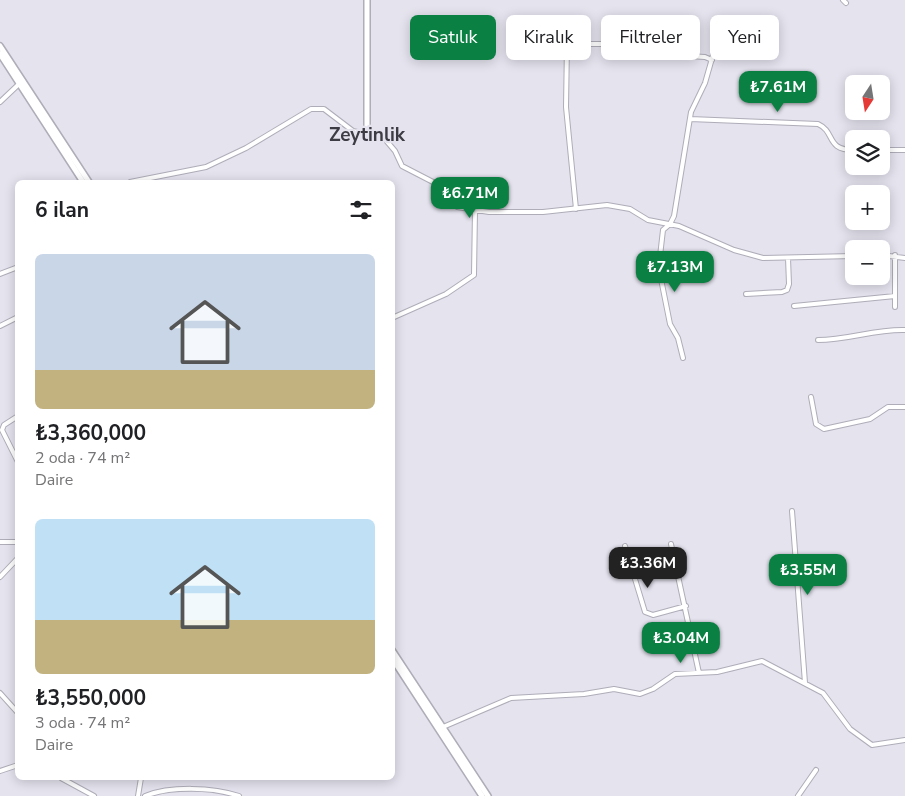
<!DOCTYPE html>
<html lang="tr">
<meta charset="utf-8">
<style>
:root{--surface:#fff;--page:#f6f6f6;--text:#202124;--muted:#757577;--accent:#0b8043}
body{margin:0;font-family:"Nunito Sans",sans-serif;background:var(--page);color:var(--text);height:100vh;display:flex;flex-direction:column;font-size:19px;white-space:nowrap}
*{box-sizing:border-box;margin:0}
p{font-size:16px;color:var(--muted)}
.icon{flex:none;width:28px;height:28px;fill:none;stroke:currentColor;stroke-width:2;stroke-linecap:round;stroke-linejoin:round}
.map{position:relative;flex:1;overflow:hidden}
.drawer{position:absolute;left:15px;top:180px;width:380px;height:600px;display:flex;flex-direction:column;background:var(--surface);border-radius:8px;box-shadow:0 2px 12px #0003}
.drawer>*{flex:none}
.banner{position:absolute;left:410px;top:15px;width:420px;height:45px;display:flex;gap:10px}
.needle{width:32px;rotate:192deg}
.tools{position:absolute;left:845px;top:75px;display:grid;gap:10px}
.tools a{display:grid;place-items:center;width:45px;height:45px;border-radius:8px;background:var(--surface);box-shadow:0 2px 12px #0003;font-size:25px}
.price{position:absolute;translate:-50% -42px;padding:0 11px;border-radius:10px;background:var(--accent);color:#fff;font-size:16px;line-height:32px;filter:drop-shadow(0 1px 2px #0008)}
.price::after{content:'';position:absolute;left:50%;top:30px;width:15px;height:11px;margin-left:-8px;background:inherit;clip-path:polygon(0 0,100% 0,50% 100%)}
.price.on{background:#222;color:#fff}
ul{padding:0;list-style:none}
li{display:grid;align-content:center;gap:10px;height:265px;padding:0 20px}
li span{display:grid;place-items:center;height:155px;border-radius:8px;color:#555}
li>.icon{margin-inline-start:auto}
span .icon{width:90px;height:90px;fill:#fffc;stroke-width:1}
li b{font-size:21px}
h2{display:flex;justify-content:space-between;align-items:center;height:60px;padding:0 20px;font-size:21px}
.pill{padding:0 18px;border-radius:8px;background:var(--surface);box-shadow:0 2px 12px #0003;font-size:18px;line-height:45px}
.pill.on{background:var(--accent);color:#fff}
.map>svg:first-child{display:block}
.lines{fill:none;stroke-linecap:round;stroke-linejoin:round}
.minor-casing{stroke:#aeadb8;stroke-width:6}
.tertiary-casing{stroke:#aeadb8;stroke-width:8}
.minor{stroke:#fff;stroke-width:4}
.tertiary{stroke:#fff;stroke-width:5}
.labels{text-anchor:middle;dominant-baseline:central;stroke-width:4.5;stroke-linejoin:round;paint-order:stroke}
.district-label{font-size:19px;font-weight:bold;fill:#3d3c45;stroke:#e4e3ee}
</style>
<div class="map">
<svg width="905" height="796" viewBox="0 0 905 796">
<rect width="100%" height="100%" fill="#e4e3ee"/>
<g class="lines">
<defs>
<path id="minor" d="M843,0L846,3
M0,102L19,84
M690,119L818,124C836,132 825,150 854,150
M881,150H905
M130,182L206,167L246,148L311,109H324L353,131L384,138L395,151L402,166L433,182L457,207L489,212H543L607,205L630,209L648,220L679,226L734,250L763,258L854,256
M576,209L566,107L567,44H610V51L705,57L712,60
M881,255L905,258
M0,274L18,267
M746,294L782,292L787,290L789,284L788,258
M794,306L895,296
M895,307V255
M392,318L446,294L474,275L475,210
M0,326L18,317
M818,340C848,340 875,329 905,330
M683,358L678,338L670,324L661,279L660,256L663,230L670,224L674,216L691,112L705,83L713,55L736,32
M811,397L816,424L824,429L870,419L888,407H905
M18,416L4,425L2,430L18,462
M792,511L805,683
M0,542H18
M671,544L699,673
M625,546L645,612L653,615L686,606
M0,577L18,558
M0,693L18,713
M443,727L511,698L584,694L614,689L640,694L653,689L675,674L717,672L762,661L823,693L850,729L872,745L905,740
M0,771L18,765
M61,778L94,796
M138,796L141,778
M145,796C170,786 213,787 239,796
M798,796L816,770"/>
<path id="tertiary" d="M0,46L89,182
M0,54L83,182
M367,136V0
M392,650L488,796
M392,658L482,796"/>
</defs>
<use href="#minor" class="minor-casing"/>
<use href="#tertiary" class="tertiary-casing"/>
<use href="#minor" class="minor"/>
<use href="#tertiary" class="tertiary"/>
</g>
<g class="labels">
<g class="district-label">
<text x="367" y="135">Zeytinlik</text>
</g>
</g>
</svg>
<div class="tools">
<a><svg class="needle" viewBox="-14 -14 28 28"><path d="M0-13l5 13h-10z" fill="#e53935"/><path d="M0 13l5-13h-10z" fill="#757577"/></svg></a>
<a><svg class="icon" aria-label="layers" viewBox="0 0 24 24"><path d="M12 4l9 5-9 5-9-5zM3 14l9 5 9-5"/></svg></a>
<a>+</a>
<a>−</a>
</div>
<b class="price" style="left:778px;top:113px">₺7.61M</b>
<b class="price" style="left:470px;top:219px">₺6.71M</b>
<b class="price" style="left:675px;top:293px">₺7.13M</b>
<b class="price on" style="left:648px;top:589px">₺3.36M</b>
<b class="price" style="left:808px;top:596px">₺3.55M</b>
<b class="price" style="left:681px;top:664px">₺3.04M</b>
<div class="banner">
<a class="pill on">Satılık</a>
<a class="pill">Kiralık</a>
<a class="pill">Filtreler</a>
<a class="pill">Yeni</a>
</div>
<section class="drawer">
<h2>6 ilan<svg class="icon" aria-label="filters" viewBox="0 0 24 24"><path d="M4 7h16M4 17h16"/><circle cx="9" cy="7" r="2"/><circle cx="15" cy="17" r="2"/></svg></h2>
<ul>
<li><span style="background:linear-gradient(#c9d6e8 75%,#c2b280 0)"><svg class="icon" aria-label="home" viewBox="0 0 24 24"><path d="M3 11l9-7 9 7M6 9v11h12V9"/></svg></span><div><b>₺3,360,000</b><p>2 oda · 74 m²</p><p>Daire</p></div></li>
<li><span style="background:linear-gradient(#bfe0f5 65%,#c2b280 0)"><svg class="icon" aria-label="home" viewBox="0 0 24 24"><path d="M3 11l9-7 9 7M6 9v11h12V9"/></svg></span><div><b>₺3,550,000</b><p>3 oda · 74 m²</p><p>Daire</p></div></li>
</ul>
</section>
</div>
